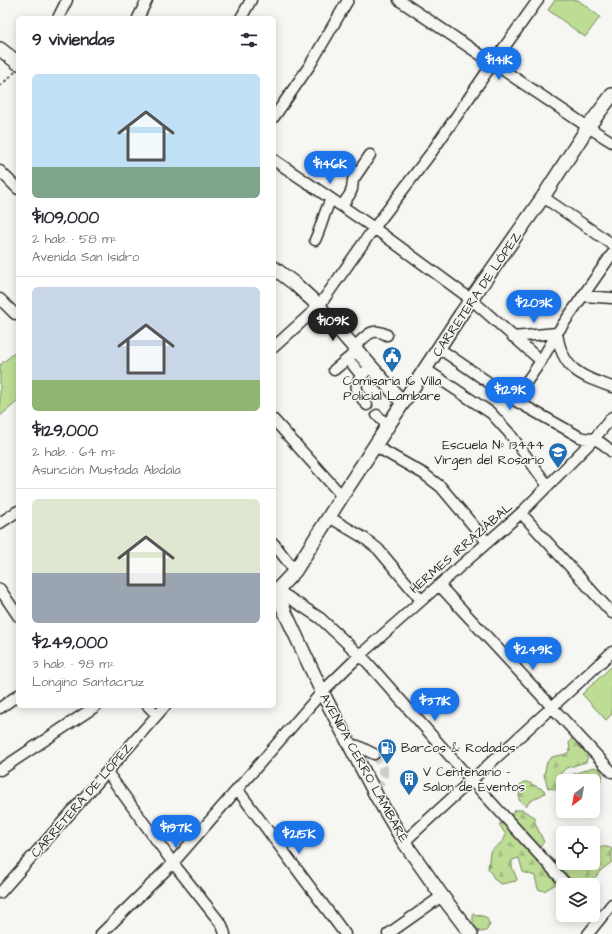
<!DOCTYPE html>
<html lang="es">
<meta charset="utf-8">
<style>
:root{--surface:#fff;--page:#f7f7f7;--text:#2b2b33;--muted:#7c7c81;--line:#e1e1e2;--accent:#1a73e8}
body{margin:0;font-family:"Architects Daughter",sans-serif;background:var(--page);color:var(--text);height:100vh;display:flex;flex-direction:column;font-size:15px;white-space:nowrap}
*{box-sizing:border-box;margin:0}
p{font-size:13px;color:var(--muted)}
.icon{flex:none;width:22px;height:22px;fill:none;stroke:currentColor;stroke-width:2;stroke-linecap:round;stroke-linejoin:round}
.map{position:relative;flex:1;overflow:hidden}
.drawer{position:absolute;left:16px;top:16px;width:260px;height:692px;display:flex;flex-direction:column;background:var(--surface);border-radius:6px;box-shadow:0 2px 10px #0003}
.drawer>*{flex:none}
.needle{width:26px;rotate:211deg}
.tools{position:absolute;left:556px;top:774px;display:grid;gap:8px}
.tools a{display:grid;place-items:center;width:44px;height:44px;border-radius:6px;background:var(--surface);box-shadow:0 2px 10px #0003;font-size:20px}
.price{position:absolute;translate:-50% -34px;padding:0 9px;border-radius:14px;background:var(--accent);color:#fff;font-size:13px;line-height:26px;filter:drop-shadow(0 1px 2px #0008)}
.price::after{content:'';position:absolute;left:50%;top:24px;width:12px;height:9px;margin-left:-6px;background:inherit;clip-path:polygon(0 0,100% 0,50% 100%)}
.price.on{background:#222;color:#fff}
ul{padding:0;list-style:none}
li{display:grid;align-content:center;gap:8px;height:212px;padding:0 16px}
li+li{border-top:1px solid var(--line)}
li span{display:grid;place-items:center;height:124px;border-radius:6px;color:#555}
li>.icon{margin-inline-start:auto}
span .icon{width:72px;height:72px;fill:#fffc;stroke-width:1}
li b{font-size:17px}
h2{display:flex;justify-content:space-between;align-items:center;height:48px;padding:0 16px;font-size:17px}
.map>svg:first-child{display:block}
.forest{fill:url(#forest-firs);stroke:#748460}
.pitch{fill:#bddc94;stroke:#748460}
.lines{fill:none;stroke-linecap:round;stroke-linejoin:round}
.minor-tunnel{stroke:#cdcdca;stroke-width:10;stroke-dasharray:10 5;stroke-linecap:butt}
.minor-casing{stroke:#2b2b2b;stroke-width:13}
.major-casing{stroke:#2b2b2b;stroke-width:16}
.path{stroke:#2b2b2b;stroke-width:1.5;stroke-dasharray:3 3;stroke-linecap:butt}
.minor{stroke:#f6f6f2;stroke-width:10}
.major{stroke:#f6f6f2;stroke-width:13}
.labels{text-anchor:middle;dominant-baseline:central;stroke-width:3;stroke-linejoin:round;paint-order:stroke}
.street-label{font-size:13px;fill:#2b2b2b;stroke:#f6f6f2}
.poi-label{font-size:13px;fill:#2b2b2b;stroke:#f6f6f2;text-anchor:start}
</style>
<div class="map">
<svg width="612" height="934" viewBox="0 0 612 934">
<defs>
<pattern id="forest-firs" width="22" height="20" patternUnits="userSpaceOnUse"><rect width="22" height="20" fill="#bddc94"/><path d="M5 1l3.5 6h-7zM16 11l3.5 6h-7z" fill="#a3bd80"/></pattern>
</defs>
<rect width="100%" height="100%" fill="#f6f6f2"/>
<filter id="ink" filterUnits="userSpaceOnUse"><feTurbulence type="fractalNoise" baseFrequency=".025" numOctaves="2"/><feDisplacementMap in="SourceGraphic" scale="8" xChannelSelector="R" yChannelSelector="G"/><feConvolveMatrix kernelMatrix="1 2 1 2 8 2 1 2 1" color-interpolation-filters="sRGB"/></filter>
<g filter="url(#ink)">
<path class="forest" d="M572,738H579L584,742L588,756L586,762L566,768L561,773V779L593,767L600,769L603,776L600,782L563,781V790L548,788L544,775L547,762L552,757L566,754L570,750L569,743Z
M524,782H527L544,790L545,793L529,802L526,806L519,800L520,785Z
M515,810H522L535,817V823L544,842L540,846H534L533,852L552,861L563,860V863H593V851C600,847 605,845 612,849V862L601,870L593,880L587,883L585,885H563L556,884L544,891L538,889L535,876L523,872L519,858L512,860V867L517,879L516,881L501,884L495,880L488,868L490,852L503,841L506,835L499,824L506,822L519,826L511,815Z
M473,914L486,917L490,925L486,931L480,932L473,924Z"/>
<path class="pitch" d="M555,0H578L600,17L585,37L548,10Z
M18,350V401L0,416V365Z
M612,666V714L606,720L582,694Z"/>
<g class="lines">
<path class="minor-tunnel" d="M374,754C384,767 387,771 378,785"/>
<defs>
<path id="minor" d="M399,0L588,127L612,142
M58,18L67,0
M138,18L147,0
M241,18L251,0
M274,117L310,65L348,0
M274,160L374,228L472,300L541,361
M0,171L18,189
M543,197L612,244
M342,206L350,194L352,189L353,180L370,155
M315,240C322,226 324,212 331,199
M583,296L612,298
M0,299L15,314
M513,337L557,333C562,370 581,376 612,387
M274,347L319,306L374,228L431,153L493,63L538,0
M354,347C366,337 371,326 387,335
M440,349L514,400L580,437C585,439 589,438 593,439C601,441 607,447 612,452
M348,359L362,376
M425,369L491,413L510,434L548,486
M334,370L357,351
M514,400L541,361L557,333L612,254
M367,405C351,385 354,384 371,366
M377,415L388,426
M274,420L342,496
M375,446L424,474L441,487L487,542
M521,513L612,613
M329,517L364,538L378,549L421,600
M0,523L18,511
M274,544L295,571
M439,585L612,772
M0,589L18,616
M275,591L277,590L320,618L367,662L471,780L567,885
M148,706L157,715
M0,708L18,695
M350,745L358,746L374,754
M0,770L96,706
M107,772L173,863L222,925L225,934
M237,789L345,934
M404,842C473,778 543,716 612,652
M0,893L165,706
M101,934L173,863L322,692L360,655L439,585L521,513L594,439L612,417
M388,934L442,896
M588,934L612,904"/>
<path id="major" d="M0,49L18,63
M274,268L295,284L319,306L331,321L403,403
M471,934L442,896L404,842L377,797L322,692L284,610L277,590L295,571L342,496L461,314L543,197L588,127L612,95"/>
</defs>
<use href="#minor" class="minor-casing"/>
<use href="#major" class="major-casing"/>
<path class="path" d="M0,86L15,72"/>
<use href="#minor" class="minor"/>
<use href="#major" class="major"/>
</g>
</g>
<defs>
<symbol id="civic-pin" viewBox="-11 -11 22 30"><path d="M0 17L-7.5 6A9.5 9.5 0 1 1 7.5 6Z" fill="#1f6fb2" stroke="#f6f6f2"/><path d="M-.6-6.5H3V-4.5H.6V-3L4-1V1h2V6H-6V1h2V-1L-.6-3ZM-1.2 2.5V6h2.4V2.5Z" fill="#fff"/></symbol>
<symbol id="school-pin" viewBox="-11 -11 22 30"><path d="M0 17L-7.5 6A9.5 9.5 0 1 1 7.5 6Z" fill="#1f6fb2" stroke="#f6f6f2"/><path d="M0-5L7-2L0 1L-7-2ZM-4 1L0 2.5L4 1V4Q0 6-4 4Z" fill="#fff"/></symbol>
<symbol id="fuel-pin" viewBox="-11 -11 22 30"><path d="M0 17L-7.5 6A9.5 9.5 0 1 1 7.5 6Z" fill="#1f6fb2" stroke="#f6f6f2"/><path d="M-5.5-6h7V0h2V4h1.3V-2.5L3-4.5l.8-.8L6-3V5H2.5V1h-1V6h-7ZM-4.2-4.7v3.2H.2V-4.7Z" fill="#fff"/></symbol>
<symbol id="building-pin" viewBox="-11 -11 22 30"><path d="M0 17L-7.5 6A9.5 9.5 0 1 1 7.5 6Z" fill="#1f6fb2" stroke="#f6f6f2"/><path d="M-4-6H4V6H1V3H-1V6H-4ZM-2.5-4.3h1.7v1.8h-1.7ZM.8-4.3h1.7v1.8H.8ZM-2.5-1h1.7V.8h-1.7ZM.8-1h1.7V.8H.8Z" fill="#fff"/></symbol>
</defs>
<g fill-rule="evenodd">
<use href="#civic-pin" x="381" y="345" width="22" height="30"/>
<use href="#school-pin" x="547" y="441" width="22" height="30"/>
<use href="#fuel-pin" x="376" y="737" width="22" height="30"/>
<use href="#building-pin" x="398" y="768" width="22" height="30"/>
</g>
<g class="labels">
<g class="street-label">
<text transform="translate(477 294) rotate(-56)">CARRETERA DE LÓPEZ</text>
<text transform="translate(461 548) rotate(-41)">HERMES IRRAZÁBAL</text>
<text transform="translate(364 768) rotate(61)">AVENIDA CERRO LAMBARÉ</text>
<text transform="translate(82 800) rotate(-49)">CARRETERA DE LÓPEZ</text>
</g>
<g class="poi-label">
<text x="392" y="381" text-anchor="middle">Comisaría 16 Villa<tspan x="392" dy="15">Policial Lambare</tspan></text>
<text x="544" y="445" text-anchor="end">Escuela Nº 13444<tspan x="544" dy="15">Virgen del Rosario</tspan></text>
<text x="401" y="748">Barcos &amp; Rodados</text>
<text x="423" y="772">V Centenario -<tspan x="423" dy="15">Salon de Eventos</tspan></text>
</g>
</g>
</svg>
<div class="tools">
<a><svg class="needle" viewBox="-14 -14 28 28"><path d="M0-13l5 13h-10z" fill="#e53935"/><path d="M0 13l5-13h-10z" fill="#7c7c81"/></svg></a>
<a><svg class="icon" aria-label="locate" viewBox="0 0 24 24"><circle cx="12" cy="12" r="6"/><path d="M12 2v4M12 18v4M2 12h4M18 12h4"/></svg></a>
<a><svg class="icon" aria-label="layers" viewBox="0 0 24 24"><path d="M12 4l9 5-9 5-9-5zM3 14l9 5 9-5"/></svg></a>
</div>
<b class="price" style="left:499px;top:81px">$141K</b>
<b class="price" style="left:330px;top:185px">$146K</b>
<b class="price" style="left:534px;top:324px">$203K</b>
<b class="price on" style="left:333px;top:342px">$109K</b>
<b class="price" style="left:510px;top:411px">$129K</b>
<b class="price" style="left:533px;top:671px">$249K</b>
<b class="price" style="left:435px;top:722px">$371K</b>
<b class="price" style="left:176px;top:849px">$197K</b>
<b class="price" style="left:299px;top:855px">$215K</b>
<section class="drawer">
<h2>9 viviendas<svg class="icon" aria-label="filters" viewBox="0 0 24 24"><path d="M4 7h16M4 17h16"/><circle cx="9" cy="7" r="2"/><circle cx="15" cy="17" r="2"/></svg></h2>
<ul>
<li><span style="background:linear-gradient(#bfe0f5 75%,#7fa58c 0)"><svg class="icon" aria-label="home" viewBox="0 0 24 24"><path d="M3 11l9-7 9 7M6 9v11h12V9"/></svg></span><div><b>$109,000</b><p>2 hab. · 58 m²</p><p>Avenida San Isidro</p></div></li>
<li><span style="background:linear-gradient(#c9d6e8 75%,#8fb573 0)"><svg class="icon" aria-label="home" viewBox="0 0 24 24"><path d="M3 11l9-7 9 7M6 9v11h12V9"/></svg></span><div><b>$129,000</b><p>2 hab. · 64 m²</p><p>Asunción Mustada Abdala</p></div></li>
<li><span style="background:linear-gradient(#dfe7d0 60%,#9aa5b1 0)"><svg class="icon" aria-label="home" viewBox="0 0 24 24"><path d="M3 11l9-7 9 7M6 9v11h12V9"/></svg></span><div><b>$249,000</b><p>3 hab. · 98 m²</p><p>Longino Santacruz</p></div></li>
</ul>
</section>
</div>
